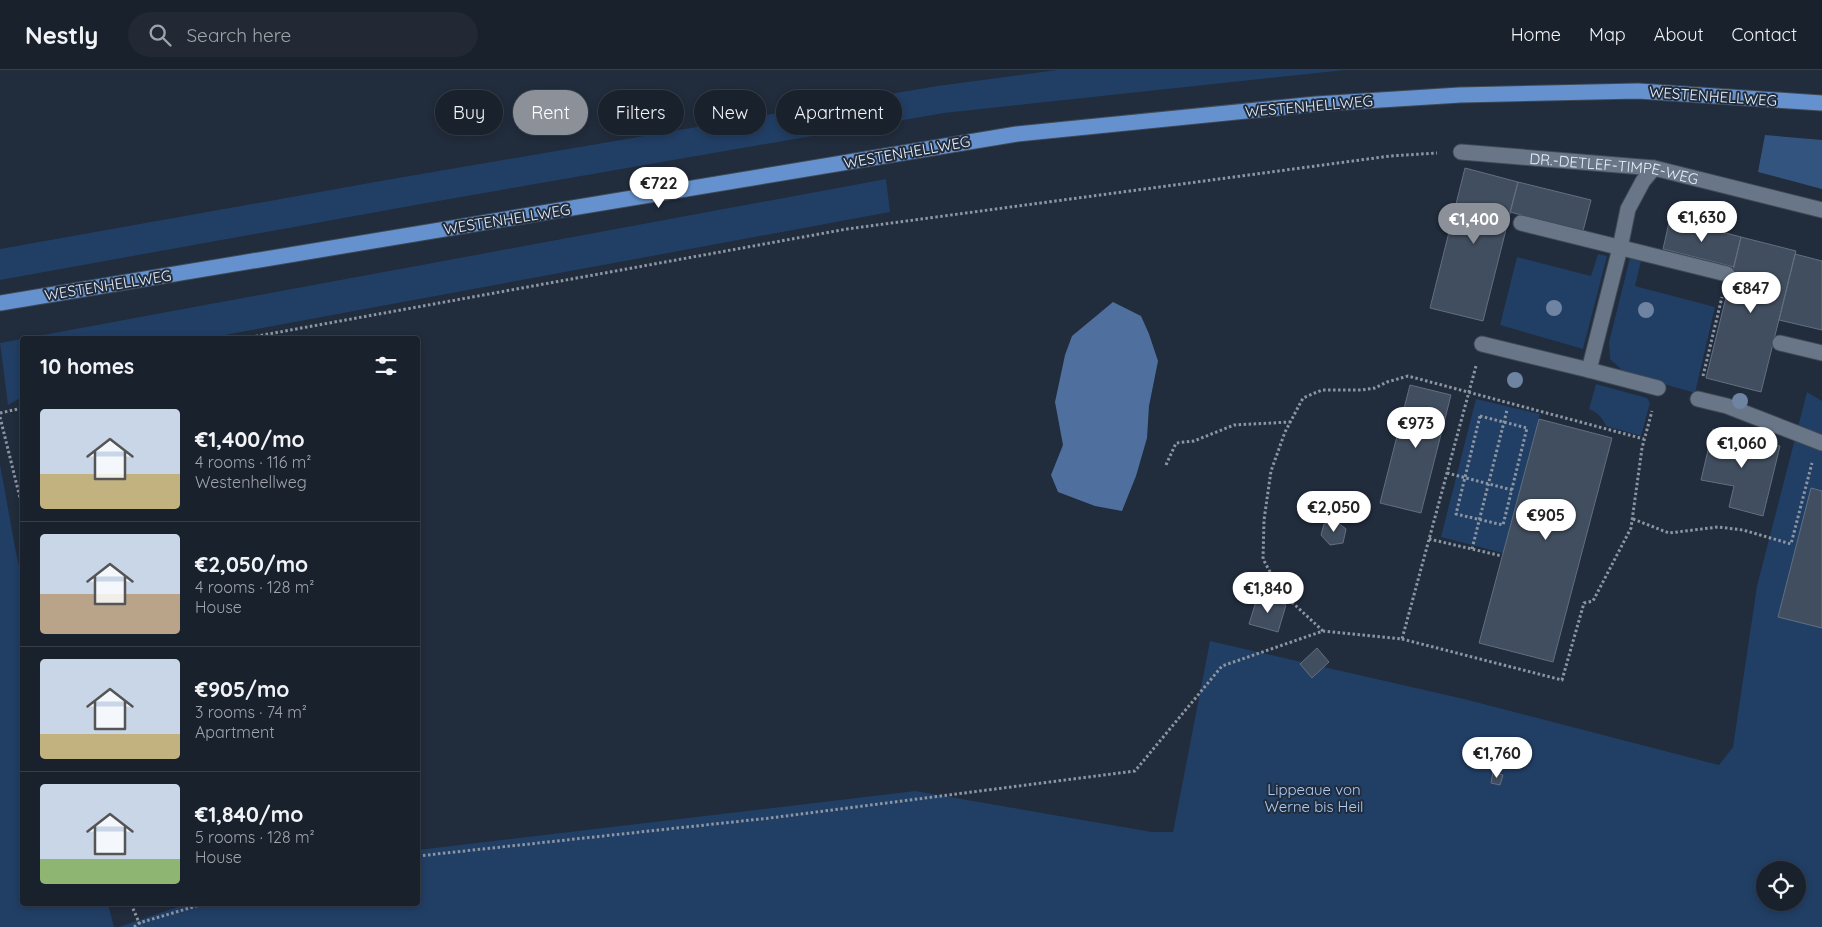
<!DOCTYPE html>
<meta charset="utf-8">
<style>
:root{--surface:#19212d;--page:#222935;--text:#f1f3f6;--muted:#9fa3aa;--line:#373e49;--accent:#8c9099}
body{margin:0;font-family:Quicksand,sans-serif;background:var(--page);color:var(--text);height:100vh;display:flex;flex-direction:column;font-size:19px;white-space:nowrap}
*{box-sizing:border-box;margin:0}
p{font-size:16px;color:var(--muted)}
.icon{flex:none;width:28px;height:28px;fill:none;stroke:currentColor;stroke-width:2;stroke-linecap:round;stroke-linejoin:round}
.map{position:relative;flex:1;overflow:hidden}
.side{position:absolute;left:20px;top:266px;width:400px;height:570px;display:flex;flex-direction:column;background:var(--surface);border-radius:5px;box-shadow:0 2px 8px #0003,0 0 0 1px var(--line)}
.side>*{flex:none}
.banner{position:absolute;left:435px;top:20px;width:475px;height:45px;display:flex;gap:10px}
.fabs{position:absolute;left:1756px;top:791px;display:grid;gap:10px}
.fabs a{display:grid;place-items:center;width:50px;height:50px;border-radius:50%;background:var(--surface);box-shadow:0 2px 8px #0003,0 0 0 1px var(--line);font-size:25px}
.price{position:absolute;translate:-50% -42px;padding:0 11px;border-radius:18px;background:#fff;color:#222;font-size:16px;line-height:32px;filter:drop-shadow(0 1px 2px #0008)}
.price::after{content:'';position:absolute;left:50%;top:30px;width:15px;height:11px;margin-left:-8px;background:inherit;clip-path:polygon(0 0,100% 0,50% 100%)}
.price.active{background:var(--accent);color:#fff}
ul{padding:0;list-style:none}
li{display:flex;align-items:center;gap:15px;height:125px;padding:0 20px}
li+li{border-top:1px solid var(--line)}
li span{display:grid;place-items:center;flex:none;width:140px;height:100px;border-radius:5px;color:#555}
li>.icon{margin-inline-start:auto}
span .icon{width:60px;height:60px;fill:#fffc;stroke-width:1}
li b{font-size:21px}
h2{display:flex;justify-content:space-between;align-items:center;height:60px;padding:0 20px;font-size:21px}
.chip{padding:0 18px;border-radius:22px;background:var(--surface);box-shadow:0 2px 8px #0003,0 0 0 1px var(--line);font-size:18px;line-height:45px}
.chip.active{background:var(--accent);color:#fff}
header{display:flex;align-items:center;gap:30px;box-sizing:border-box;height:70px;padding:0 25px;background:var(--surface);border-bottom:1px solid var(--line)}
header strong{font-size:24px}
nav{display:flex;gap:28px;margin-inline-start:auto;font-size:18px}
.search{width:350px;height:45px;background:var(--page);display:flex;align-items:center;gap:12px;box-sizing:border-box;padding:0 18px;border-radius:28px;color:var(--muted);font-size:19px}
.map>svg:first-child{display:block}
.green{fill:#213e64;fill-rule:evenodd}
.forest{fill:#345480}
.water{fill:#4f709e}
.building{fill:#414e5f;stroke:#626f81}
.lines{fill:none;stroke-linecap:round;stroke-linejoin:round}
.minor-casing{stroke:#3f4956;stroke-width:17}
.major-casing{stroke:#3f4956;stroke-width:17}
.path{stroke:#8c95a2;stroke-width:3;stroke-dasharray:2.5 2.5;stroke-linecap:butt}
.minor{stroke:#687688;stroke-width:15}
.major{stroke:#6592cf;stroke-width:15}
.tree{fill:#6e84a2}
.labels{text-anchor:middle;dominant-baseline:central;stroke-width:4;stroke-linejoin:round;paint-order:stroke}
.street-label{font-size:15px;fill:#e8effa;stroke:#212c3c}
.park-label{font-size:15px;fill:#adccf5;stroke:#212c3c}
</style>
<header>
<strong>Nestly</strong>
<div class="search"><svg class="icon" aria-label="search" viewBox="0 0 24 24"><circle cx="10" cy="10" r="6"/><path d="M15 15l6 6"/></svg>Search here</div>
<nav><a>Home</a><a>Map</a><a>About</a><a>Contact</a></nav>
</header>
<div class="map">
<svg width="1822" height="857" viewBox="0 0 1822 857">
<rect width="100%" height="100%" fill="#212c3c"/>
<path class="green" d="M1057,0H1345L944,43L421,134L0,210V179L392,109L937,16Z
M886,109L890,142L203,269H22V327L8,335L0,273Z
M1598,184L1607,186L1583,279L1500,255L1517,187L1591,206Z
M1630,188L1641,191L1635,216L1715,237L1695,323L1625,303L1610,289L1609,272Z
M1596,314L1647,328L1650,333L1641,366L1606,356C1602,347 1598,343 1589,339Z
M1807,322L1822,331V857H119L186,834H418V780L915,721L1152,762H1173L1210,571L1464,629L1719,695L1733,677L1757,516ZM1765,800H1798V832H1765Z
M1476,329L1540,344L1503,483L1441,467Z
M0,394L16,483L22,509V834H108L114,857H0Z"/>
<path class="forest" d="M1765,65L1822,70V119L1758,102Z"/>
<path class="water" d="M1113,232L1141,246L1149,264L1158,291L1149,336L1147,368L1136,406L1122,441L1095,436L1058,422L1051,405L1063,375L1055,332L1065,285L1072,266Z"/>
<path class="building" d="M1465,98L1518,112L1483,251L1430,238Z
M1518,112L1591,130L1583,161L1510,142Z
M1670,148L1741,167L1734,197L1663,179Z
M1741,167L1796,181L1761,322L1706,308Z
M1795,184L1822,191V260L1779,250Z
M1410,315L1451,325L1421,443L1380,433Z
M1539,349L1612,368L1553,592L1479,573Z
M1713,359L1780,376L1763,446L1729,437L1734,416L1701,410Z
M1811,418L1822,421V558L1778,547Z
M1336,451L1346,459L1343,473L1330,475L1321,465L1324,454Z
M1258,525L1286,535L1278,562L1249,554Z
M1317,578L1329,592L1312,608L1300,594Z
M1493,702L1503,705L1500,715L1491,713Z"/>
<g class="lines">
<defs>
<g id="minor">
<path id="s1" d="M1461,82L1654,98L1822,140"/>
<path d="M1654,98L1643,111L1628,139L1620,178L1589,300L1658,318"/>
<path d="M1521,153L1727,204"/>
<path d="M1780,273L1822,283"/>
<path d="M1482,274L1589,300"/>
<path d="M1698,329L1727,336L1822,373"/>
</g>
<path id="major" d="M0,233L1017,64L1316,34L1460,25L1638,21L1822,33"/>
</defs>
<use href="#minor" class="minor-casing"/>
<use href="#major" class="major-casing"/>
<path class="path" d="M241,269L847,159L1390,86L1437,83
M1703,306L1722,227
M0,343L18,339L22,337
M1480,346L1527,358L1503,455L1456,444Z
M0,347L22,436
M1166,395L1176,373L1194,371L1234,355L1290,352
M1447,403L1512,420
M1633,449L1669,463L1718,457L1743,460L1791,474L1812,393
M1429,469L1502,486
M1472,479L1507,340
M1323,561L1281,522L1263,489L1264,450L1271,401L1285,362L1303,328L1322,320H1362L1375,318L1387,312L1408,306L1644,369
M1402,569L1562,610L1584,533L1593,531L1631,458L1642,378L1652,341
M418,786L770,748L1135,701L1222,596L1323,561L1402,569L1476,296
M131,834L141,857
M134,857L139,853L203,834"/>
<use href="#minor" class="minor"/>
<use href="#major" class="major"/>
</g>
<g class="tree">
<circle cx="1554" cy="238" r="8"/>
<circle cx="1646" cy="240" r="8"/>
<circle cx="1515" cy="310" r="8"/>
<circle cx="1740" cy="331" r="8"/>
</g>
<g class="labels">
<g class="street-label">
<text transform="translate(1713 26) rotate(4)">WESTENHELLWEG</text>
<text transform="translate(1309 36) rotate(-5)">WESTENHELLWEG</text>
<text transform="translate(907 82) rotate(-10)">WESTENHELLWEG</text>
<text stroke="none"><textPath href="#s1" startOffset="154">DR.-DETLEF-TIMPE-WEG</textPath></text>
<text transform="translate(507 149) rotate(-9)">WESTENHELLWEG</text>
<text transform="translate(108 215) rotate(-9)">WESTENHELLWEG</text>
</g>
<g class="park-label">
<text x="1314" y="719">Lippeaue von<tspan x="1314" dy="17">Werne bis Heil</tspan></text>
</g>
</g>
</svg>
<div class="fabs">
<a><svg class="icon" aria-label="locate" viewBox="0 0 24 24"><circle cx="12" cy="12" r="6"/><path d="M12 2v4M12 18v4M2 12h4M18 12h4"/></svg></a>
</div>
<b class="price" style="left:659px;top:139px">€722</b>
<b class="price" style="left:1702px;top:173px">€1,630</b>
<b class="price active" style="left:1474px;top:175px">€1,400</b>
<b class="price" style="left:1751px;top:244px">€847</b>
<b class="price" style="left:1416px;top:379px">€973</b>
<b class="price" style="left:1742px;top:399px">€1,060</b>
<b class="price" style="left:1334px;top:463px">€2,050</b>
<b class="price" style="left:1546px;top:471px">€905</b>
<b class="price" style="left:1268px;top:544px">€1,840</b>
<b class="price" style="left:1497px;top:709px">€1,760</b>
<div class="banner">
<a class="chip">Buy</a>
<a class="chip active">Rent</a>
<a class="chip">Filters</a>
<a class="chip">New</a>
<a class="chip">Apartment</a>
</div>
<section class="side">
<h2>10 homes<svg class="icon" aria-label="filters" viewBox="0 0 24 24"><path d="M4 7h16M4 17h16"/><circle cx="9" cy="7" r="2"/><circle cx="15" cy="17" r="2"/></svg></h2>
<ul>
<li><span style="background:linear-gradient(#c9d6e8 65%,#c2b280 0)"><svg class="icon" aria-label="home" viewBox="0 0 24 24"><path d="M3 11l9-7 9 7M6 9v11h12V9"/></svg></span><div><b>€1,400/mo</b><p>4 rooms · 116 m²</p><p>Westenhellweg</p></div></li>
<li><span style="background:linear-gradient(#c9d6e8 60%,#b9a48a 0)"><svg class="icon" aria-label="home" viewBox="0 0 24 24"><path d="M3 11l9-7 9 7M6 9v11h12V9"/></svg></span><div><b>€2,050/mo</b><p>4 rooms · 128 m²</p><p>House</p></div></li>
<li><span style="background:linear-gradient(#c9d6e8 75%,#c2b280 0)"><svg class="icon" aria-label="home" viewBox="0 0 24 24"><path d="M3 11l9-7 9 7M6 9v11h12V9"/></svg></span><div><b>€905/mo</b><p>3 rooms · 74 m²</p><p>Apartment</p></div></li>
<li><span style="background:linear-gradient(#c9d6e8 75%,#8fb573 0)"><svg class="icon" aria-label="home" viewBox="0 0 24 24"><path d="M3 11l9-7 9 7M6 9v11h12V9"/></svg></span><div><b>€1,840/mo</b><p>5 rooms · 128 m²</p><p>House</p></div></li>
</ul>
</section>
</div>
